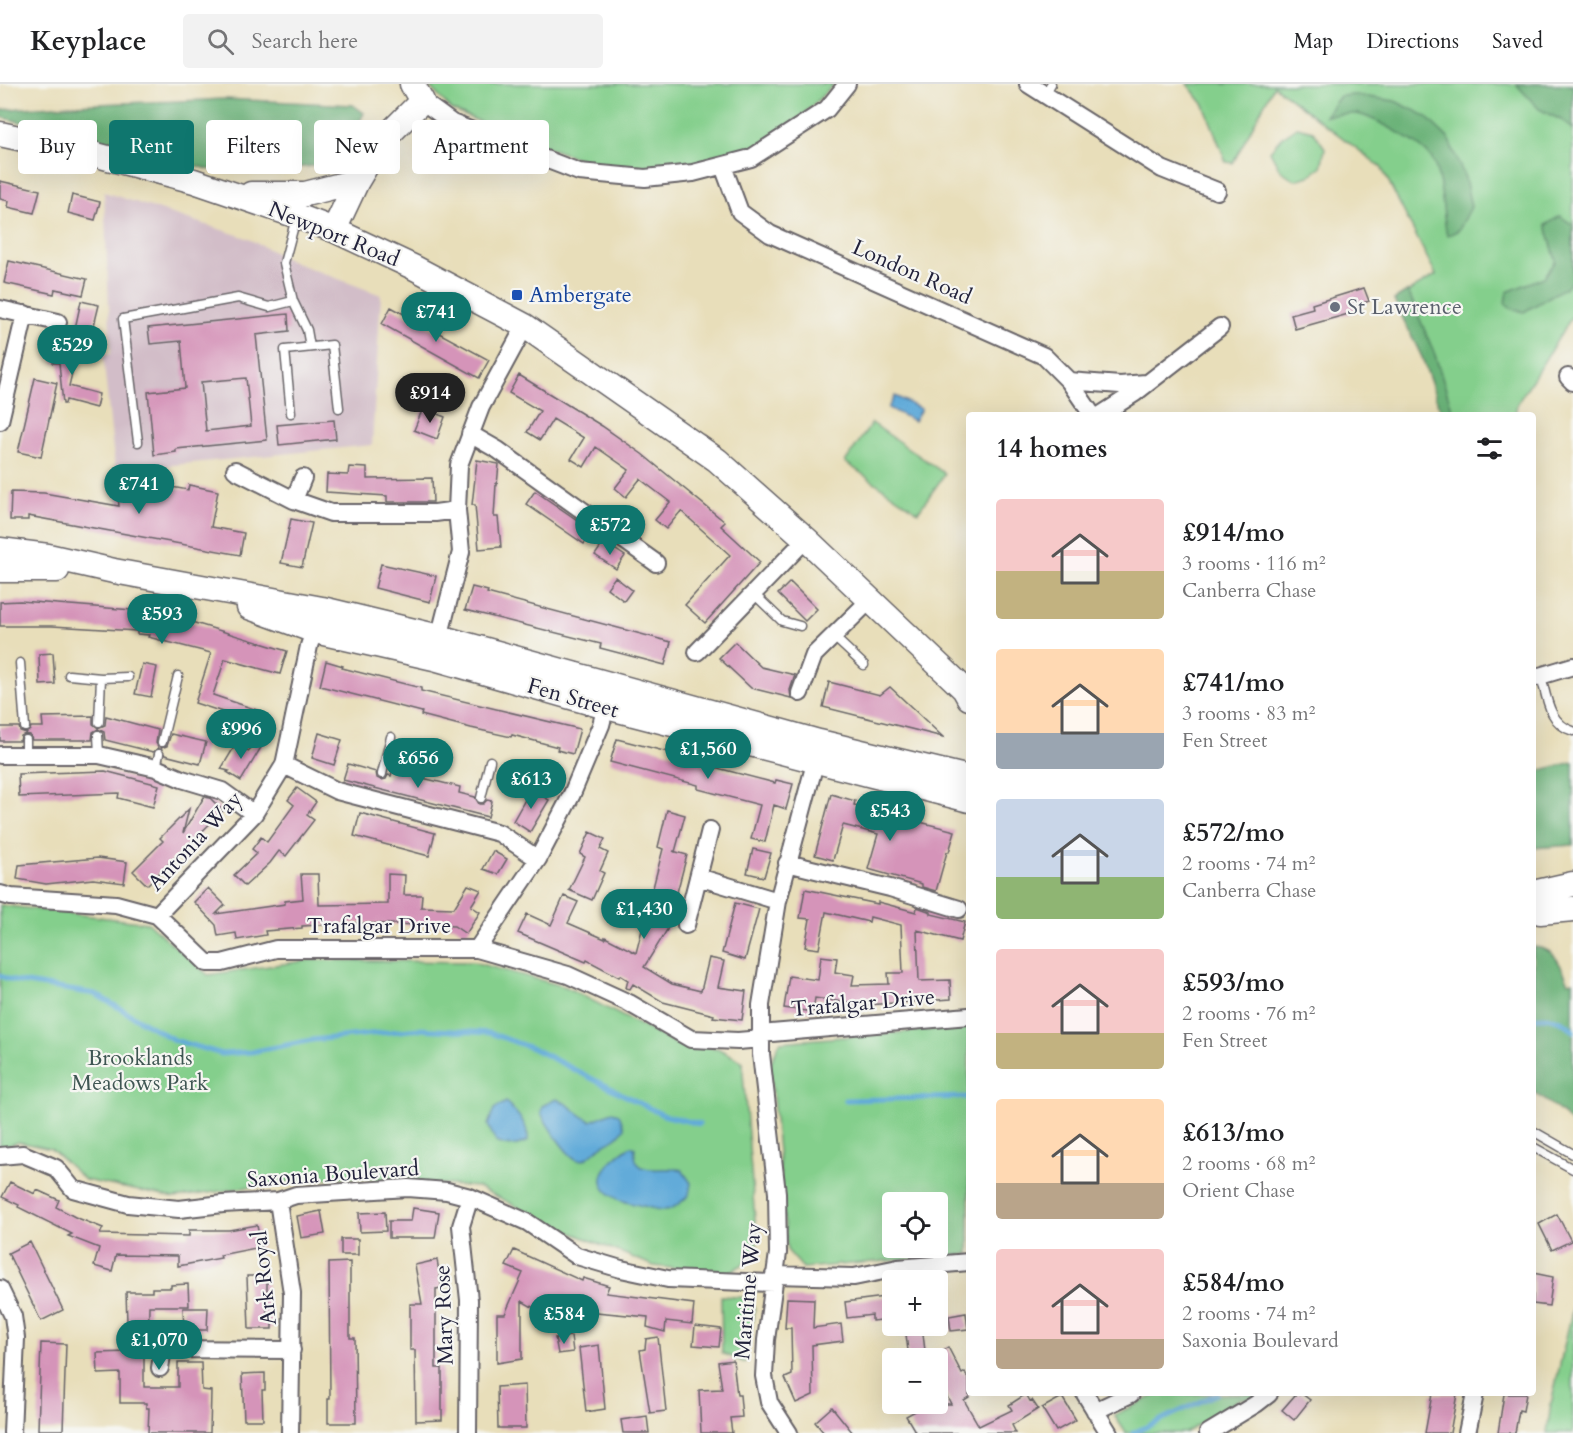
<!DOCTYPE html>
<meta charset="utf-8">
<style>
:root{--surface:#fff;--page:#f2f2f2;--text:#202124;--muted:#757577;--line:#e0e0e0;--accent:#0f766e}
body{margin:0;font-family:Cardo,serif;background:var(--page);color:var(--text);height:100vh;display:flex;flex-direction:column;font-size:22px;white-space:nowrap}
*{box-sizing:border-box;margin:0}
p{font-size:20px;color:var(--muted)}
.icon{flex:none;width:33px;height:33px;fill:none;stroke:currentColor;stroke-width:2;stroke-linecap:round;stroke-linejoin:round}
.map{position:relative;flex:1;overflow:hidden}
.side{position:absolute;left:966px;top:328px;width:570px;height:984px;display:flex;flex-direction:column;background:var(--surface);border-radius:6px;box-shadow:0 6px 24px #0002}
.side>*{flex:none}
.hud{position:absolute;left:18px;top:36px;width:570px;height:54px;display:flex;gap:12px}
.controls{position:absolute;left:882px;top:1108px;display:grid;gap:12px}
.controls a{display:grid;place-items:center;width:66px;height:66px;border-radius:6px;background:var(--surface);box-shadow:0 6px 24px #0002;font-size:30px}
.price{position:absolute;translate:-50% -51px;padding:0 14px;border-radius:21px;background:var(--accent);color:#fff;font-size:20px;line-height:39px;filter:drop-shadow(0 2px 3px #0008)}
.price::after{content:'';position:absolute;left:50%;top:36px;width:18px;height:14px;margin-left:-9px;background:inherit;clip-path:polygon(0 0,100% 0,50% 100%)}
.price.active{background:#222;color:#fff}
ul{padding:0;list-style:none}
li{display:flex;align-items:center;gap:18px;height:150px;padding:0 30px}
li span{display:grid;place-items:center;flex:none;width:168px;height:120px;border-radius:6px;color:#555}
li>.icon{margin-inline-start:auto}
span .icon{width:72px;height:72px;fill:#fffc;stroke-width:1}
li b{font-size:26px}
h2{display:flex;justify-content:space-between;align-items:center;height:72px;padding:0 30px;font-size:26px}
.chip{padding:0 21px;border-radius:6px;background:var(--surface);box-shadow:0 6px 24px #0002;font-size:21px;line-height:54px}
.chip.active{background:var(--accent);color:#fff}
header{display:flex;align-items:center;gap:36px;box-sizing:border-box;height:84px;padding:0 30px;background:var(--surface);border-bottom:2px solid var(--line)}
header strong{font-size:28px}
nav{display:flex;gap:33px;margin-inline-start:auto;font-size:21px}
.search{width:420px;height:54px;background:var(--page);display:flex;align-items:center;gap:15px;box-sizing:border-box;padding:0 21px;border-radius:6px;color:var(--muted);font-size:22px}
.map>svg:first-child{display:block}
.industrial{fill:#d2bdc8}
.green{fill:#84cf8c;stroke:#537864;stroke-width:1.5;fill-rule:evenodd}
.forest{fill:#6bb278;stroke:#466a5a;stroke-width:1.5}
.water{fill:#62abd9;stroke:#42668a;stroke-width:1.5}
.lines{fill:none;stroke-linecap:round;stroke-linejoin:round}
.stream{stroke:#62abd9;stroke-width:5}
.building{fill:#d594b9;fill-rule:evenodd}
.lane-casing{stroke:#676467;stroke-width:11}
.street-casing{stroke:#676467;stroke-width:20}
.secondary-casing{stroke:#676467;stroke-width:27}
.lane{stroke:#fff;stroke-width:8}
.street{stroke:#fff;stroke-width:16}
.secondary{stroke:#fff;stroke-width:24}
.transit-dot{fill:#1a4fb4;stroke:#f6f6f2;stroke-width:2}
.worship-dot{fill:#6b7280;stroke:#f6f6f2;stroke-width:2}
.labels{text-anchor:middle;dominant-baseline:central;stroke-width:4.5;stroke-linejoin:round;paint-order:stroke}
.street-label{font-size:22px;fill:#22223b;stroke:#f6f6f2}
.transit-label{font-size:22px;fill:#164399;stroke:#f6f6f2;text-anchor:start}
.worship-label{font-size:22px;fill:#5b616d;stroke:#f6f6f2;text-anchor:start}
.park-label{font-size:22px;fill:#3f5653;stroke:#f6f6f2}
</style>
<header>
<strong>Keyplace</strong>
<div class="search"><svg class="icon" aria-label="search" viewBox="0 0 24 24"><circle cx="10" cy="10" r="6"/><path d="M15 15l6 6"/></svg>Search here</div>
<nav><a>Map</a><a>Directions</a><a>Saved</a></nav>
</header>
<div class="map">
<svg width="1573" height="1349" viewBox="0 0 1573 1349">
<rect width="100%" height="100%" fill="#f6f6f2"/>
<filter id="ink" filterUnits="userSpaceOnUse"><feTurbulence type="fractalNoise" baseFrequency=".0167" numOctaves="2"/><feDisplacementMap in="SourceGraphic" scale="12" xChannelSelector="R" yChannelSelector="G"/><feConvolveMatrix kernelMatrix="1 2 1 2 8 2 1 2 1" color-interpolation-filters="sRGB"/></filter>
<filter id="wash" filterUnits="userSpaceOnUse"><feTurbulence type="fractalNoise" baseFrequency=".008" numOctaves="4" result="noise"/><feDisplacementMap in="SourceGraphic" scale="24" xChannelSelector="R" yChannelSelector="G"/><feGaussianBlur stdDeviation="1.35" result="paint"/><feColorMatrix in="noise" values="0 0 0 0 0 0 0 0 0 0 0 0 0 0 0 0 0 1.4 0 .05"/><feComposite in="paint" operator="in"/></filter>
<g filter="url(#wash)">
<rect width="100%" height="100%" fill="#e8deba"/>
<path class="industrial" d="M104,108L247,154L291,177L381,211L372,361L133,385H115L103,271L111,270Z"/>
<path class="green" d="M427,0H834L801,33L756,63L705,78L649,85L594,80L507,49L452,26Z
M1187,0H1573V231L1517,320L1515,331H1442L1422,273L1394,216L1436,191L1381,83L1274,2L1233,79L1226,78L1204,21Z
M1297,43L1313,47L1325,64L1321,83L1309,92L1295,96L1280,86L1270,67L1281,54Z
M872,339L945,390L918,428L845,378Z
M0,821L148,839L208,891L310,876L473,878L566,903L676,960L717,964L742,977L758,1172L726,1190L654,1182L560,1144L478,1103L342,1093L269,1100L174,1114L85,1096L51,1065L19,1058L0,1064Z
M969,943V1170L803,1184L787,1166L770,980L780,958ZM892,1119H938V1164H892Z
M721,1212L749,1214L755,1225L745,1279L722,1269Z
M1573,1223V1349H1547L1551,1320Z
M1158,1310H1258L1253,1315L1241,1314L1185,1349H1126L1114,1331Z"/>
<path class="forest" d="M1516,0H1568L1573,3V45L1563,37L1539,25Z
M1355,11L1395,17L1424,31L1448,54L1465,94L1471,123L1459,146L1447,152C1442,127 1443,98 1432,75C1425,61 1373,33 1357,30C1347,29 1335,31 1325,32L1340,12Z
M225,15L353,21L364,29L345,67L321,81L285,85L245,82L216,87L0,33V26C75,19 150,19 225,15Z
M1560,132L1573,141V196L1566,203L1524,228L1512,225L1505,219L1507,208L1544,193L1556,177L1546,141Z
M1408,207L1435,271L1454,331H1442L1422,273L1394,216Z
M1573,678V761L1533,764V688Z
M1533,863C1557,864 1559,880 1569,898L1573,897V1042L1561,1028L1533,1007Z"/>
<path class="water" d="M895,312L921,325L914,337L888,324Z
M556,1015C570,1019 578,1032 591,1037L612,1028L619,1030L624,1044C618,1056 609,1057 599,1064C593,1068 587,1077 579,1076C569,1076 546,1039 541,1029L542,1022Z
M506,1018C517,1030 529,1040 528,1057C515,1063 508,1063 496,1058L488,1041L494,1025Z
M631,1062L635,1064C632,1096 662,1081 682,1086L691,1099L689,1111C684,1116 678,1122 670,1125C662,1128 652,1124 643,1122C635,1120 628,1119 620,1116C584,1099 609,1076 631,1062Z"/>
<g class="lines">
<path class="stream" d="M0,892L14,897L95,910L174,956L222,970L251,968L312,956L419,945L490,949L534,965L663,1031L699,1040
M1533,935C1545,930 1566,936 1573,947
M845,1016L969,1013
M1133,1349L1217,1310"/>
</g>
<g id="blocks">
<path class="building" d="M0,97L40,106L34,129L8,123L9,117L0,115Z
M72,111L100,118L95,136L68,129Z
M9,177L87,195L83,211L55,205L54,210L4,199Z
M1364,204L1369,217L1357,221L1359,227L1295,245L1291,230L1313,224L1312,220Z
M81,217L99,221L90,258L73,254Z
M391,223L489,276L479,294L382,240Z
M288,230L289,247L256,251L267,356L176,365V368L154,371L148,308L185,304L181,257L150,260L148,244ZM246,294L251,342L206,347L201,298Z
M58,256L79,260L69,302L99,310L96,324L66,316L65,320H63L59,279H53Z
M519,291L602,342L642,370L725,438L721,442L760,478L705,539L685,521L730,471L681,427L666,445L655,436L670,418L640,395L626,413L615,404L629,386L596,363L584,383L571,375L584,354L553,335L540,356L527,348L540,327L509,309Z
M35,294L57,299L41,373L18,368Z
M423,324L445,333L437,355L414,346Z
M334,336L336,355L279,361L277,341Z
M477,376L499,380L497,401L496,400L494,433H498L501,463L479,465L475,421H472Z
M349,383L367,384V395L432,394L433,418H387V412L326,408L327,390L348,391Z
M160,401L188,406L189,401L218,407L211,443L244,449L240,471L28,432V436H10L11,408L44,409L119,422L117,405Z
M535,407L593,447L584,460L526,420Z
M291,435L312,439L302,483L281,479Z
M604,458L625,472L616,485L595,471Z
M381,480L436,492L430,518L375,504Z
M615,493L632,506L624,517L607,504Z
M790,498L817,525L805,537L778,510Z
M472,503L488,507L487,509L671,558L665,581L600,564L601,560L465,526Z
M20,517L145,527L185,536L287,567L280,590L225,575L213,611L260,627L249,654L227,646L232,631L195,619L211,569L148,553L149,551L137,550V547L52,542H0V518Z
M735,558L761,583L795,591L790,606L791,614L751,604L719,574Z
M53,569L55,600L40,601L39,570Z
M326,577L343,582L342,584L421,604V607L580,645L573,670L557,666L558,663L512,651L511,653L471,644L421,631L422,628L320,602Z
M142,580L157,583L151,613L135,610Z
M829,598L880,611L890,603L943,653L823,623Z
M93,632V640L98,644L105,641L106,632L158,646L156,659L159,664L153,668L105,656L104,648L98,645L93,648L92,656H32L30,651L25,650L21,652L20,657H0V643H19L20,647L26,649L30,646L31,643H43L42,633Z
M319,649L342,656L334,681L312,674Z
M171,650L206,658L200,680L165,671L161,664L167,662Z
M617,655L703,677L702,680L775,699L776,696L793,700L786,725L774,721L765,758L751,755L760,721L698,705V701L610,678Z
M259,657L263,660L241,697L227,688L229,687L221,685L236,660L248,667Z
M348,680L376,688L377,694L381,696L386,695L388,691L391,692L393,684L411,689L410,691L460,703L459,709L475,713L479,720H483L487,716L492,717L488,733L343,696Z
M105,687L159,701L153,723L118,714L119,709L19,713L18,690Z
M297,704L316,718L307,731L314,736L286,772L279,767L270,779L245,802L234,791L257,769L252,765L261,753L267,758L294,721L288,716Z
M531,705L549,716L530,748L513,737Z
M831,710L855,717L854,721L955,747L949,768H947L936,807L922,803V800L868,785L878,750L843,741L833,776L815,771Z
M204,713L210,714L223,727L147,801L133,787L163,757L160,754L189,725L183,749Z
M667,726L685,731L675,768L673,767L687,771L667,846L644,883L672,900L701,907L709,874L724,877L718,903L746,907L742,936L713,933L714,931L663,918L633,900L630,905L626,904L628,896L620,891L619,893L587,876L586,878L518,849L527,830L551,841L564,812L578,818L568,839L605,855V853L636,869L663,765L658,763Z
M360,729L435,749L429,772L354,752Z
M590,748L605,755L600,765L608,769L600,787L604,789L592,816L569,806L585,773L580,770Z
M753,765L771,769L764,793L747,789Z
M493,767L507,775L498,790L483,785Z
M98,774L127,778L124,799L93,795L46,800L17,795L19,781Z
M301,790H318L319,821L388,820V790L405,791L404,811H422L421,823L454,824L468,801L481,806L471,822L480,828L466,850L454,842L359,839L302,842V844L265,847L266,851L237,856L236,849L218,852L216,841L194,818L208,804L225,821L216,830L285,820V817L303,815Z
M805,805L878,820V818L916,828L917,823L931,828V830L965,838L960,857L917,846L919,897L950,896L951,915L866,921L815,914L813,928L784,924L789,892L818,896L821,872L837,874L835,888L854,891L852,901L889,900L888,889H903L901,841L870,833L869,838L826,828L819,865L805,863L810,835L800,834Z
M735,819L759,825L745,876L722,869Z
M10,1098L35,1110L37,1106L59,1116L56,1123L75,1133L103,1144L100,1150L189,1152V1146H229L257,1141L261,1163L220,1171L221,1174L178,1182V1172L116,1171L112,1187L94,1182L99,1164L68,1152L72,1150L18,1123L19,1121L2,1113Z
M413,1124L439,1128L435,1154H389V1137H411Z
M321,1127L325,1150L301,1154L297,1132Z
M385,1128L386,1147L360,1148L359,1129Z
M1557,1130L1571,1157L1552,1166L1539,1140Z
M341,1155H358V1171H341Z
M30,1158L63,1226L41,1237L8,1169Z
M514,1166L582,1197L583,1194L609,1202L606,1209L694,1220L692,1240L666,1237L665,1248L647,1243L648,1233L596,1228L567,1220L568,1225L560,1239L522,1217V1275L497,1279V1230H505L523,1189L506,1182Z
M437,1176L442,1204L436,1205V1284H442V1336L416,1337L415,1266H410V1220H422L415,1181Z
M350,1178V1254H355L356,1339H328V1315H330L329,1179Z
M1533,1189L1553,1193L1549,1222L1533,1220Z
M247,1192H267V1230H272V1245H249Z
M188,1200L189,1222H149L148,1268L144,1267V1303H178V1279H201L202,1306L211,1307L210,1349H148L149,1324H146V1319H120V1289L98,1290L97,1269L128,1268L126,1208H152V1204H171V1201Z
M892,1212V1235L872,1237V1231L847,1234L845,1218Z
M787,1214L814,1215L813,1244L841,1240L843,1257L812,1261L813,1311L796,1319L785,1294L792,1291L791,1244H785Z
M183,1224H208L207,1246H184Z
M966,1229L968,1245L951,1247L949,1232Z
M695,1242L721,1245L719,1263L693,1261Z
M905,1242H922L926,1275H909Z
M571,1252L573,1268L558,1270L555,1254Z
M658,1253L666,1327L650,1329L640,1266L645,1265L646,1255Z
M41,1259L66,1260L63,1346H38Z
M599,1261L605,1325L586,1328L579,1264Z
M948,1263L962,1290L965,1288L969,1297V1313L964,1316L979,1342L1012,1326L1009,1321L1026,1310L1030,1317L1032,1316L1038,1325L1012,1341L1016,1349H916L906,1332L928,1320H951L938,1295V1269Z
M733,1276L737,1311H740L742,1333L730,1334L732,1349H701L699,1306L722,1305L718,1278Z
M265,1289V1306H262L263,1336H244L242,1290Z
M525,1301L526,1344H498L497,1303Z
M1296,1310H1302L1310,1316L1294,1336L1282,1326Z
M1432,1310H1457L1450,1349H1425Z
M1504,1310H1526L1523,1327L1519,1326L1515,1349H1498Z
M1062,1313L1076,1336L1056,1347L1042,1324Z
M832,1323L853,1349H824L815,1338Z
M647,1332L649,1349H623L621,1336Z"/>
</g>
</g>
<g filter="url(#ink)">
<use href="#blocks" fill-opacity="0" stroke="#676467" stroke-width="1.5"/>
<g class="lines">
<defs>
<path id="lane" d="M1045,10L1051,0
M296,134L284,179L293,217L307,246L310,263
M291,329L285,266L332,261L339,324
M138,358L123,235L238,214L269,223L293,217
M754,510L782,537L800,542
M833,552L864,581
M20,579L25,643
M69,591L101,594L128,593
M1541,592C1547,614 1549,640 1573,647
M99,638L101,594
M98,651L99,671
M26,656V672
M162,658L178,592
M156,684L159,670
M382,690L391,653
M481,714L490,677
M1533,1047L1573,1070
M1533,1063L1573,1085"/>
<path id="street" d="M1028,0L1162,85L1217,107
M422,17L452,39L579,88L645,94L693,89L751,74L827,25L847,0
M723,82L740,128L770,150L1044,272L1069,297L1093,332
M0,225L58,238
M1568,293L1573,298
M1069,297L1120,301L1146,299
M1099,332L1135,309L1220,243
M0,337L25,230
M470,350L498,366L656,479
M235,386L294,416L331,429H435L457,426
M294,416L303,394
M437,562L461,468L457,426L459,381L481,323L525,242
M697,568L806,455
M1533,594L1573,582
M800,609L814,571L870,516
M0,671H99L156,684L182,695L222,707L254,730
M284,681L337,707L499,749L538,775
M787,779L890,804L959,825
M698,793L778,817
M0,810L11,813L116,820L157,831L207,879H222L276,865H477L568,891L629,919L691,955L738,957L761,955
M157,831L254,730L284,681L309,562L317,538
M686,841L710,746
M477,865L538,775L572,710L601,641L608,614
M760,950L969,932
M0,1072L23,1070L56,1084L73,1105L128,1120L179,1125L223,1120L278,1117L296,1111L408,1104L447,1107L470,1113L527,1138L577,1172L621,1185L668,1195L773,1199
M278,1117L292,1209L290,1349
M774,1191L854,1193L898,1184L969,1178
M0,1205L13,1232L16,1254L12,1349
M163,1265L292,1266
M160,1284L163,1265L161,1249
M1085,1310L1109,1349
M1095,1327L1131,1310
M468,1349L469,1216L461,1142L470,1113
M789,1349L769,1318L764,1292L766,1256L778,1169L777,1109L761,970V921L778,817L818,668
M1208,1349L1256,1320L1269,1310
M1467,1349L1475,1310"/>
<path id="secondary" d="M0,50L93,70L194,97L297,132L334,146L413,183L525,242L717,376L806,455L964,605L969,614
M251,110H305L357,97
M334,146L357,97L379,60L422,17L412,0
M0,466L48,472L114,487L322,525L439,553L819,658L969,694
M0,486H57
M249,523L315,547L434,574L606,623L969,716
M1533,809L1573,800
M1533,825L1540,828L1573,825"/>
</defs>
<use href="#lane" class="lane-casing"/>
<use href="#street" class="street-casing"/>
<use href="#secondary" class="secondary-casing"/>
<use href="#lane" class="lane"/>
<use href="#street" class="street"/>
<use href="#secondary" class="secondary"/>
</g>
</g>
<rect class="transit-dot" x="511" y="205" width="12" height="12" rx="3"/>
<circle class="worship-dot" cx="1335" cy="223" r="6"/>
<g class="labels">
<g class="street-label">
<text transform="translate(334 150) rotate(22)">Newport Road</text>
<text transform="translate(912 188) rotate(24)">London Road</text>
<text transform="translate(573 614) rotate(16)">Fen Street</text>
<text transform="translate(195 757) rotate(-47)">Antonia Way</text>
<text x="379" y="842">Trafalgar Drive</text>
<text transform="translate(863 919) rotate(-5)">Trafalgar Drive</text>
<text transform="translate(333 1090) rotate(-4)">Saxonia Boulevard</text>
<text transform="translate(264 1194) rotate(-96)">Ark Royal</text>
<text transform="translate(748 1207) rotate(-85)">Maritime Way</text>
<text transform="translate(444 1231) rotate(-92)">Mary Rose</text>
</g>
<g class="transit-label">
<text x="529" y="211">Ambergate</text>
</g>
<g class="worship-label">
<text x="1347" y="223">St Lawrence</text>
</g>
<g class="park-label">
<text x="140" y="974">Brooklands<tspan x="140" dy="25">Meadows Park</tspan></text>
</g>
</g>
</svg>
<div class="controls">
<a><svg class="icon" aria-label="locate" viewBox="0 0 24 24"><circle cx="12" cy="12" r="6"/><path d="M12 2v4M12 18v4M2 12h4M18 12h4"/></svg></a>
<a>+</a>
<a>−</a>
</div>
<b class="price" style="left:436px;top:259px">£741</b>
<b class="price" style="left:72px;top:292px">£529</b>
<b class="price active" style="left:430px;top:340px">£914</b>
<b class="price" style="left:139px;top:431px">£741</b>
<b class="price" style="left:610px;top:472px">£572</b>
<b class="price" style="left:162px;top:561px">£593</b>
<b class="price" style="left:241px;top:676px">£996</b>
<b class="price" style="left:708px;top:696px">£1,560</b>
<b class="price" style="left:418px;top:705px">£656</b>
<b class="price" style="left:531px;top:726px">£613</b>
<b class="price" style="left:890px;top:758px">£543</b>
<b class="price" style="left:644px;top:856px">£1,430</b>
<b class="price" style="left:564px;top:1261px">£584</b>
<b class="price" style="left:159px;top:1287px">£1,070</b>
<div class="hud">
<a class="chip">Buy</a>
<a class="chip active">Rent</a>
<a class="chip">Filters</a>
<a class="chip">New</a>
<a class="chip">Apartment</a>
</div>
<section class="side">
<h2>14 homes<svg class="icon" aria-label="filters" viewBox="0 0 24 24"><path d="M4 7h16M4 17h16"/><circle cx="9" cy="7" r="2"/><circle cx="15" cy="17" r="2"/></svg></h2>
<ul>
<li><span style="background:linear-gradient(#f6c9c9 60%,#c2b280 0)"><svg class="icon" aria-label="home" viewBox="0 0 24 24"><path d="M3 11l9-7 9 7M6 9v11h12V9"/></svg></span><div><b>£914/mo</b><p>3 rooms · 116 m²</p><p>Canberra Chase</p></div></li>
<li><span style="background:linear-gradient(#ffd9b3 70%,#9aa5b1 0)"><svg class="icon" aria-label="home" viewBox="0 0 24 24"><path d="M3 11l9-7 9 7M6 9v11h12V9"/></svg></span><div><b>£741/mo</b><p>3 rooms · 83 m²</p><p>Fen Street</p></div></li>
<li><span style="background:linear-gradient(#c9d6e8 65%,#8fb573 0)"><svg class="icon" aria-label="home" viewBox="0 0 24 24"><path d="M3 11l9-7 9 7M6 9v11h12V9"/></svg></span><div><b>£572/mo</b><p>2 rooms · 74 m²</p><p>Canberra Chase</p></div></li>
<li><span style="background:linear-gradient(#f6c9c9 70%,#c2b280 0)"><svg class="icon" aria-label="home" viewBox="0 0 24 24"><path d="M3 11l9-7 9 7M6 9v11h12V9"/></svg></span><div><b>£593/mo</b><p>2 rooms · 76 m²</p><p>Fen Street</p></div></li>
<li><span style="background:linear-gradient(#ffd9b3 70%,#b9a48a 0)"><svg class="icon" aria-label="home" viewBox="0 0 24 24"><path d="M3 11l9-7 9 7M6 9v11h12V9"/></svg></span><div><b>£613/mo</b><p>2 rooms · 68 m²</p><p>Orient Chase</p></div></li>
<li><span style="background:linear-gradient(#f6c9c9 75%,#b9a48a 0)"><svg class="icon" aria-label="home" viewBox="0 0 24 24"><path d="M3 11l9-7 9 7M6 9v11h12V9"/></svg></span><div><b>£584/mo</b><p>2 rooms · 74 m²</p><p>Saxonia Boulevard</p></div></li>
</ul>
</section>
</div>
